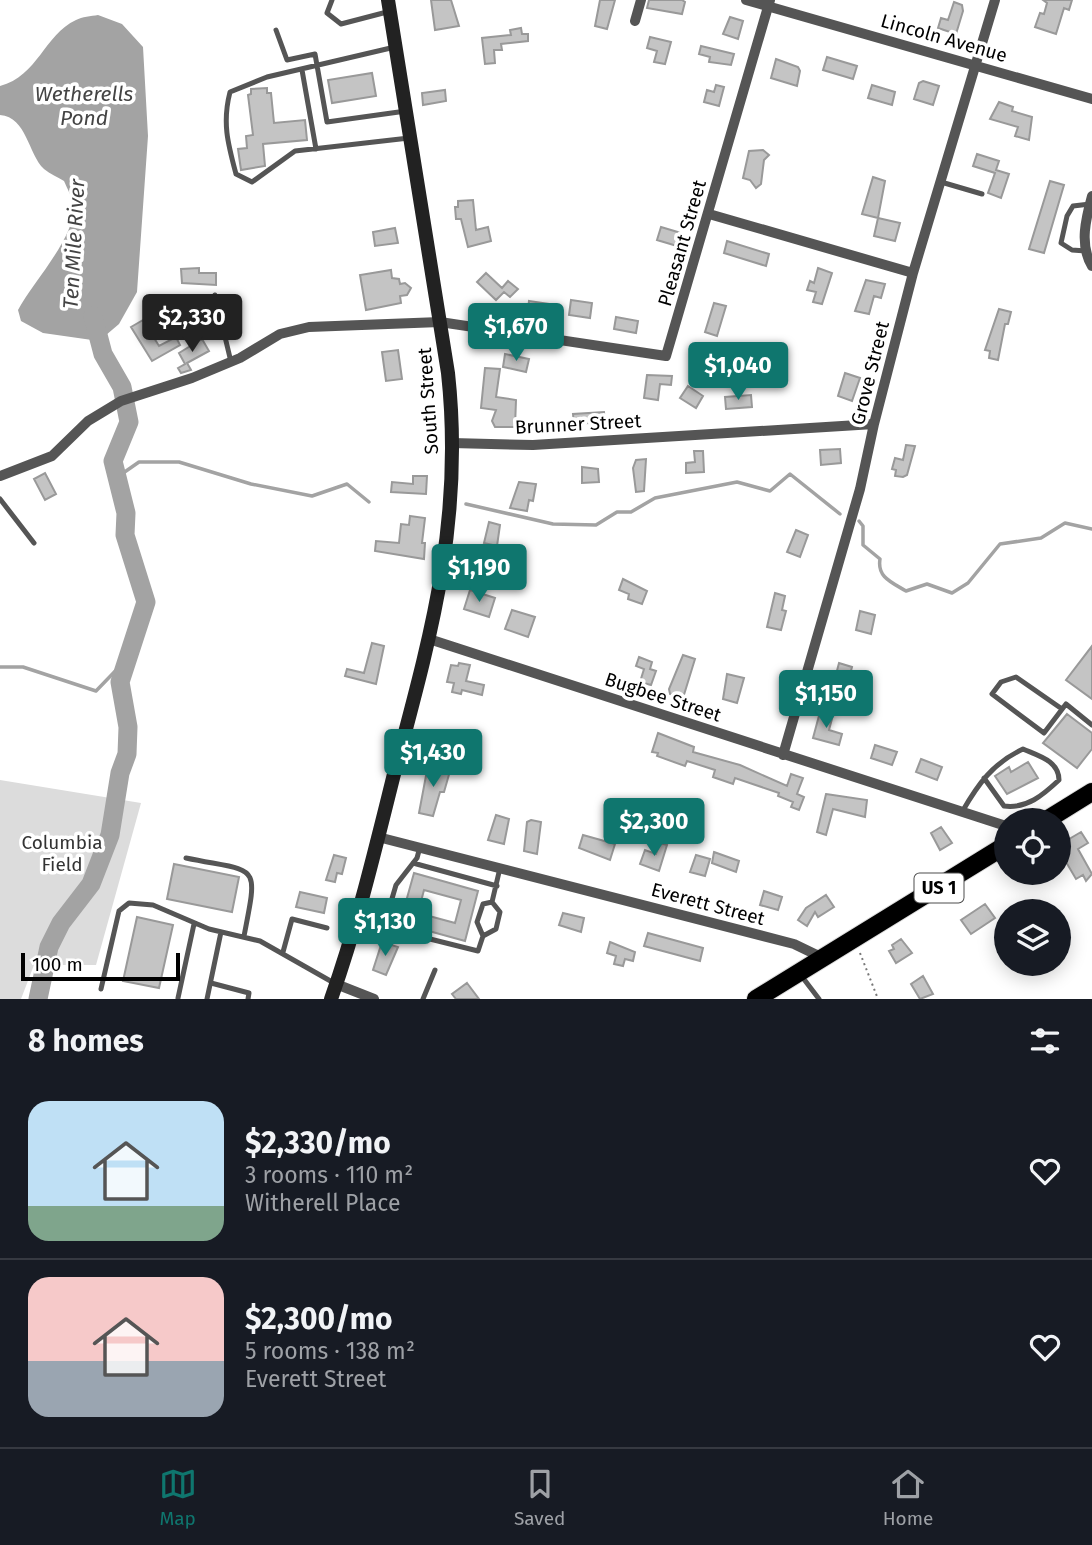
<!DOCTYPE html>
<meta charset="utf-8">
<style>
:root{--surface:#171b24;--page:#20242c;--text:#f1f3f6;--muted:#9ea1a6;--line:#363941;--accent:#0f766e}
body{margin:0;font-family:"Fira Sans",sans-serif;background:var(--page);color:var(--text);height:100vh;display:flex;flex-direction:column;font-size:26px;white-space:nowrap}
*{box-sizing:border-box;margin:0}
p{font-size:23px;color:var(--muted)}
.icon{flex:none;width:38px;height:38px;fill:none;stroke:currentColor;stroke-width:2;stroke-linecap:round;stroke-linejoin:round}
.map{position:relative;height:999px;overflow:hidden}
.drawer{display:flex;flex-direction:column;background:var(--surface);flex:1}
.drawer>*{flex:none}
.fabs{position:absolute;left:994px;top:808px;display:grid;gap:14px}
.fabs a{display:grid;place-items:center;width:77px;height:77px;border-radius:50%;background:var(--surface);box-shadow:0 4px 18px #0003;font-size:35px}
.scale{position:absolute;left:21px;bottom:18px;width:159px;box-sizing:border-box;padding-left:7px;border:4px solid #000;border-top:0;font-size:19px;line-height:24px;white-space:nowrap;color:#000;-webkit-text-stroke:5px #fff;paint-order:stroke}
.price{position:absolute;translate:-50% -60px;padding:0 16px;border-radius:7px;background:var(--accent);color:#fff;font-size:23px;line-height:46px;filter:drop-shadow(0 2px 4px #0008)}
.price::after{content:'';position:absolute;left:50%;top:42px;width:21px;height:16px;margin-left:-10px;background:inherit;clip-path:polygon(0 0,100% 0,50% 100%)}
.price.active{background:#222;color:#fff}
ul{padding:0;list-style:none}
li{display:flex;align-items:center;gap:21px;height:175px;padding:0 28px}
li+li{border-top:2px solid var(--line)}
li span{display:grid;place-items:center;flex:none;width:196px;height:140px;border-radius:21px;color:#555}
li>.icon{margin-inline-start:auto}
span .icon{width:84px;height:84px;fill:#fffc;stroke-width:1}
li b{font-size:30px}
h2{display:flex;justify-content:space-between;align-items:center;height:84px;padding:0 28px;font-size:30px}
.dock{display:flex;justify-content:space-around;align-items:center;height:98px;border-top:2px solid var(--line);background:var(--surface);font-size:19px;color:var(--muted)}
.dock a{display:grid;justify-items:center;gap:4px}
.dock .active{color:var(--accent)}
.map>svg:first-child{display:block}
.green{fill:#dcdcdc}
.water{fill:#a3a3a3}
.lines{fill:none;stroke-linecap:round;stroke-linejoin:round}
.stream{stroke:#a3a3a3;stroke-width:3.5}
.river{stroke:#a3a3a3;stroke-width:19}
.building{fill:#c4c4c4;stroke:#999;stroke-width:2;fill-rule:evenodd}
.primary-casing{stroke:#dbdbdb;stroke-width:20}
.path{stroke:#777;stroke-width:2;stroke-dasharray:2 3.5;stroke-linecap:butt}
.lane{stroke:#555;stroke-width:5}
.street{stroke:#555;stroke-width:10}
.secondary{stroke:#222;stroke-width:14}
.primary{stroke:#000;stroke-width:18}
.labels{text-anchor:middle;dominant-baseline:central;stroke-width:7;stroke-linejoin:round;paint-order:stroke}
.shield{fill:#fff;stroke:#4c4c4c;stroke-width:2}
.shield-label{font-size:18px;font-weight:bold;fill:#000}
.street-label{font-size:19px;fill:#000;stroke:#fff}
.park-label{font-size:19px;fill:#333;stroke:#fff}
.water-label{font-size:21px;font-style:italic;fill:#444;stroke:#fff}
</style>
<div class="map">
<svg width="1092" height="999" viewBox="0 0 1092 999">
<rect width="100%" height="100%" fill="#fff"/>
<path class="green" d="M0,780L141,803L96,965H34L21,999H0Z"/>
<path class="water" d="M98,15L122,24L143,47L148,136L137,292L119,324L99,341L43,333L21,321L18,310C33,282 74,239 74,207C73,199 67,188 64,181C58,177 50,174 44,169C28,154 27,117 0,115V86C38,76 44,35 76,20C82,17 91,16 98,15Z"/>
<g class="lines">
<path class="stream" d="M116,478L139,462H179L251,484L312,496L347,484L369,502
M466,504L553,524L596,525L617,512H631L655,498L737,482L770,491L790,474L840,514
M859,521L863,526V545L880,559C877,577 891,582 906,591L927,584L952,593L968,583L1000,544L1041,538L1065,523L1092,529
M0,667H23L96,691L124,662"/>
<path class="river" d="M38,999L49,947L61,923L91,884L110,835L120,773L127,754L128,727L120,682L146,602L125,535L126,513L113,461L129,422L122,387L103,354L93,316"/>
</g>
<path class="building" d="M431,0H451L459,26L435,30Z
M600,0H615L607,29L595,26Z
M649,0H682L685,2L682,14L647,8Z
M1043,0H1072L1069,10L1064,8L1056,34L1035,27L1040,13L1044,14L1047,3Z
M954,2L962,5L963,11L956,34L938,28L941,18L948,20Z
M730,17L743,21L738,39L723,34Z
M521,28L522,34H528V41L501,44L502,50H494L495,63L485,64L482,38L511,35L510,30Z
M650,37L671,42L665,64L654,62L657,51L647,48Z
M701,46L734,54L731,65L709,62L710,57L699,54Z
M827,57L857,66L853,79L823,70Z
M776,59L798,67L800,71L797,86L771,78Z
M372,73L376,96L332,103L328,80Z
M923,81L939,86L933,105L914,99L919,83Z
M716,85L724,87L719,106L704,102L707,90L714,92Z
M872,85L895,92L892,105L868,98Z
M267,88V93H271L274,123L305,120L307,140L263,144L265,166L241,170L238,149L247,148L246,136L253,135L248,95L251,94V89Z
M445,90L446,101L423,105L422,93Z
M999,102L1013,107L1012,111L1032,117L1029,140L1015,136L1018,127L990,119Z
M763,150L769,155L764,160L761,184L756,188L750,180L743,178L749,151Z
M977,154L999,161L996,170L1009,174L1001,198L988,193L995,173L973,166Z
M873,177L885,181L878,218L862,214Z
M1050,181L1064,185L1044,253L1029,249Z
M473,200L476,230L488,227L491,241L468,247L461,219H456L455,207H458V201Z
M878,218L900,223L895,241L874,236Z
M661,227L681,233L677,246L657,240Z
M395,228L398,243L375,246L373,232Z
M727,241L769,254L766,266L724,253Z
M199,268V273H216V285L182,283L181,269Z
M818,268L832,273L822,304L813,302L816,292L807,290L810,281L814,283Z
M391,270L392,278L399,279L400,284L405,283L411,288L407,295L400,296L401,303L366,310L360,275Z
M486,273L502,288L508,281L518,289L510,297L504,292L496,300L477,282Z
M866,280L885,284L881,298L874,296L869,314L855,311Z
M571,300L592,303L590,318L569,315Z
M529,301L550,304L548,317L532,315L533,311L528,310Z
M714,303L726,306L717,336L705,332Z
M999,309L1011,312L1008,324H1005L998,360L989,358L990,351L985,350Z
M616,317L638,321L636,333L614,329Z
M143,320L159,346L176,337L180,345L152,361L131,327Z
M202,339L209,351L187,363L191,370L181,373L178,368L185,364L179,353Z
M398,350L402,379L386,381L382,352Z
M505,354L529,359L526,372L503,367Z
M485,368L500,369L496,397L516,400L515,427H495L492,421L496,410L481,408Z
M845,373L860,378L852,401L838,396Z
M647,375L672,376L671,385L660,384L658,400L644,398Z
M688,386L703,396L696,408L680,398Z
M751,395L752,407L726,409L725,397Z
M604,412L605,422L574,424L573,414Z
M906,445L915,446L907,475L903,477L895,476L896,470L892,469L895,458L903,460Z
M840,449L841,463L821,465L820,450Z
M694,451H703L704,472L686,473V463L695,462Z
M646,459L644,491L636,492L633,468L636,460Z
M582,467L598,469L599,482L582,483Z
M45,473L56,494L45,500L34,479Z
M413,476H427L426,494L391,492L392,482L413,484Z
M519,482L536,484L533,501L529,500L527,511L510,508Z
M410,516L425,518L422,543H425L424,559L375,551L376,541L399,543L401,524L409,525Z
M489,522L500,525L497,546L484,543Z
M796,530L808,535L800,557L787,552Z
M623,579L647,591L642,604L628,599L629,594L619,590Z
M470,590L495,598L489,617L464,609Z
M775,593L785,596L782,610L786,611L781,630L767,627Z
M512,610L535,617L528,637L505,629Z
M860,611L875,615L871,634L856,630Z
M372,643L384,646L376,684L345,676L347,669L364,673Z
M1092,646V699L1066,680Z
M683,655L695,659L683,698L670,694L669,689Z
M639,657L652,662L650,669L656,671L651,685L640,682L644,669L636,666Z
M459,663L470,665L466,681L484,685L482,695L462,690L461,694L452,692L454,683L447,682L451,665L458,666Z
M839,663L852,667L847,686L834,682Z
M727,674L744,678L737,703L723,699Z
M820,712L833,715L829,730L842,734L839,745L813,738Z
M1067,714L1092,733V749L1077,768L1043,743Z
M440,731L456,735L454,742L460,744L458,752L436,746Z
M658,733L694,747L693,752L740,765L787,786L791,774L803,778L797,794L804,797L799,810L791,807L793,802L778,796L779,793L735,778L733,784L713,777L715,770L687,761L685,766L657,756L658,753L652,752Z
M875,745L897,752L892,765L871,758Z
M921,759L942,767L937,780L916,772Z
M1028,762L1038,778L1007,794L995,776L1009,767L1011,772Z
M428,765L450,771L444,792H440L433,816L419,813Z
M826,794L867,800L865,817L833,809L826,835L817,832Z
M496,815L509,819L504,844L488,840Z
M531,820L541,822L537,854L524,851L527,822Z
M941,827L952,843L940,850L931,833Z
M1081,832L1088,843L1078,849L1092,874L1086,881L1083,875L1076,879L1059,850V845Z
M583,835L615,844L610,860L579,848Z
M660,843L667,845L659,871L640,864L645,850L656,854Z
M714,852L739,861L736,872L712,863Z
M334,855L346,858L342,874L337,873L335,882L326,880Z
M696,855L710,859L705,876L690,872Z
M174,864L239,877L232,912L167,899Z
M414,873L478,891L465,941L400,923ZM424,890L461,900L455,923L418,913Z
M764,891L782,897L778,910L760,905Z
M300,892L327,898L324,913L296,907Z
M826,895L834,907L818,917L815,912L807,926L798,920L806,908Z
M985,904L995,918L971,934L961,920Z
M563,913L584,918L581,932L559,925Z
M137,917L173,925L159,988L123,981Z
M648,933L703,948L700,961L644,946Z
M901,939L912,953L896,963L889,951L894,949L892,945Z
M382,942L398,947L386,975L373,970Z
M610,942L635,952L633,961L625,959L623,966L614,964L616,956L607,953Z
M923,976L933,994L920,999L911,984Z
M467,983L479,999H456L452,994Z"/>
<g class="lines">
<defs>
<path id="primary" d="M1045,821L1092,792
M756,999L1006,845"/>
</defs>
<use href="#primary" class="primary-casing"/>
<path class="path" d="M860,953L878,999"/>
<path class="lane" d="M332,0L327,13L341,24L387,12
M276,30L287,60L315,54L327,122L406,111
M395,47L267,77L230,92C222,123 228,144 236,174L252,182L295,151L409,138
M302,70L316,149
M941,182L982,194
M1086,251L1072,250L1061,243L1067,216L1073,206L1090,204
M215,295L231,362
M0,499L34,543
M1062,709L1016,677L1001,682L992,694L1044,733L1066,704L1092,725
M962,812C978,784 993,763 1023,749C1039,756 1059,761 1059,780C1043,795 1027,809 1004,806L984,778
M186,858C258,873 259,860 244,936
M413,863L497,886
M492,902L500,868
M386,919L396,885L417,858L420,847
M483,936L496,929L500,912L492,902
M426,938L478,951L483,936L477,922L483,904L492,902
M283,952L292,919L327,928
M800,974L819,999
M211,983L249,993L248,999
M101,989L119,911L129,903L153,905L209,929L260,941L334,983
M178,998L194,924
M207,999L221,932
M423,999L435,970"/>
<path class="street" d="M746,0L1092,99
M635,21L641,0
M1092,196C1086,218 1079,245 1092,266
M709,214L913,273
M452,443L533,445L874,424
M0,476L52,456L88,421L121,401L192,378L240,358L280,334L309,327L440,322L666,356L770,0
M429,639L1006,826
M783,755L860,489L874,424L913,273L995,0
M378,837L794,944L823,958
M336,984L374,999"/>
<path class="secondary" d="M331,999C357,926 375,850 394,774C431,635 464,520 448,373L388,0"/>
<use href="#primary" class="primary"/>
</g>
<g class="labels">
<rect class="shield" x="914.5" y="873.5" width="49" height="29" rx="5"/>
<g class="shield-label">
<text x="939" y="888">US 1</text>
</g>
<g class="street-label">
<text transform="translate(944 38) rotate(16)">Lincoln Avenue</text>
<text transform="translate(682 243) rotate(-74)">Pleasant Street</text>
<text transform="translate(870 373) rotate(-76)">Grove Street</text>
<text transform="translate(428 401) rotate(-94)">South Street</text>
<text transform="translate(578 424) rotate(-3)">Brunner Street</text>
<text transform="translate(663 697) rotate(18)">Bugbee Street</text>
<text transform="translate(708 904) rotate(15)">Everett Street</text>
</g>
<g class="park-label">
<text x="62" y="842">Columbia<tspan x="62" dy="22">Field</tspan></text>
</g>
<g class="water-label">
<text x="84" y="94">Wetherells<tspan x="84" dy="24">Pond</tspan></text>
<text transform="translate(74 244) rotate(-87)">Ten Mile River</text>
</g>
</g>
</svg>
<div class="fabs">
<a><svg class="icon" aria-label="locate" viewBox="0 0 24 24"><circle cx="12" cy="12" r="6"/><path d="M12 2v4M12 18v4M2 12h4M18 12h4"/></svg></a>
<a><svg class="icon" aria-label="layers" viewBox="0 0 24 24"><path d="M12 4l9 5-9 5-9-5zM3 14l9 5 9-5"/></svg></a>
</div>
<div class="scale">100 m</div>
<b class="price active" style="left:192px;top:354px">$2,330</b>
<b class="price" style="left:516px;top:363px">$1,670</b>
<b class="price" style="left:738px;top:402px">$1,040</b>
<b class="price" style="left:479px;top:604px">$1,190</b>
<b class="price" style="left:826px;top:730px">$1,150</b>
<b class="price" style="left:433px;top:789px">$1,430</b>
<b class="price" style="left:654px;top:858px">$2,300</b>
<b class="price" style="left:385px;top:958px">$1,130</b>
</div>
<section class="drawer">
<h2>8 homes<svg class="icon" aria-label="filters" viewBox="0 0 24 24"><path d="M4 7h16M4 17h16"/><circle cx="9" cy="7" r="2"/><circle cx="15" cy="17" r="2"/></svg></h2>
<ul>
<li><span style="background:linear-gradient(#bfe0f5 75%,#7fa58c 0)"><svg class="icon" aria-label="home" viewBox="0 0 24 24"><path d="M3 11l9-7 9 7M6 9v11h12V9"/></svg></span><div><b>$2,330/mo</b><p>3 rooms · 110 m²</p><p>Witherell Place</p></div><svg class="icon" aria-label="heart" viewBox="0 0 24 24"><path d="M12 20l-8-8c-3-5 5-10 8-4 3-6 11-1 8 4z"/></svg></li>
<li><span style="background:linear-gradient(#f6c9c9 60%,#9aa5b1 0)"><svg class="icon" aria-label="home" viewBox="0 0 24 24"><path d="M3 11l9-7 9 7M6 9v11h12V9"/></svg></span><div><b>$2,300/mo</b><p>5 rooms · 138 m²</p><p>Everett Street</p></div><svg class="icon" aria-label="heart" viewBox="0 0 24 24"><path d="M12 20l-8-8c-3-5 5-10 8-4 3-6 11-1 8 4z"/></svg></li>
</ul>
</section>
<nav class="dock">
<a class="active"><svg class="icon" aria-label="map" viewBox="0 0 24 24"><path d="M3 6l6-2 6 2 6-2v14l-6 2-6-2-6 2zM9 4v14M15 6v14"/></svg>Map</a>
<a><svg class="icon" aria-label="saved" viewBox="0 0 24 24"><path d="M7 4h10v16l-5-4-5 4z"/></svg>Saved</a>
<a><svg class="icon" aria-label="home" viewBox="0 0 24 24"><path d="M3 11l9-7 9 7M6 9v11h12V9"/></svg>Home</a>
</nav>
